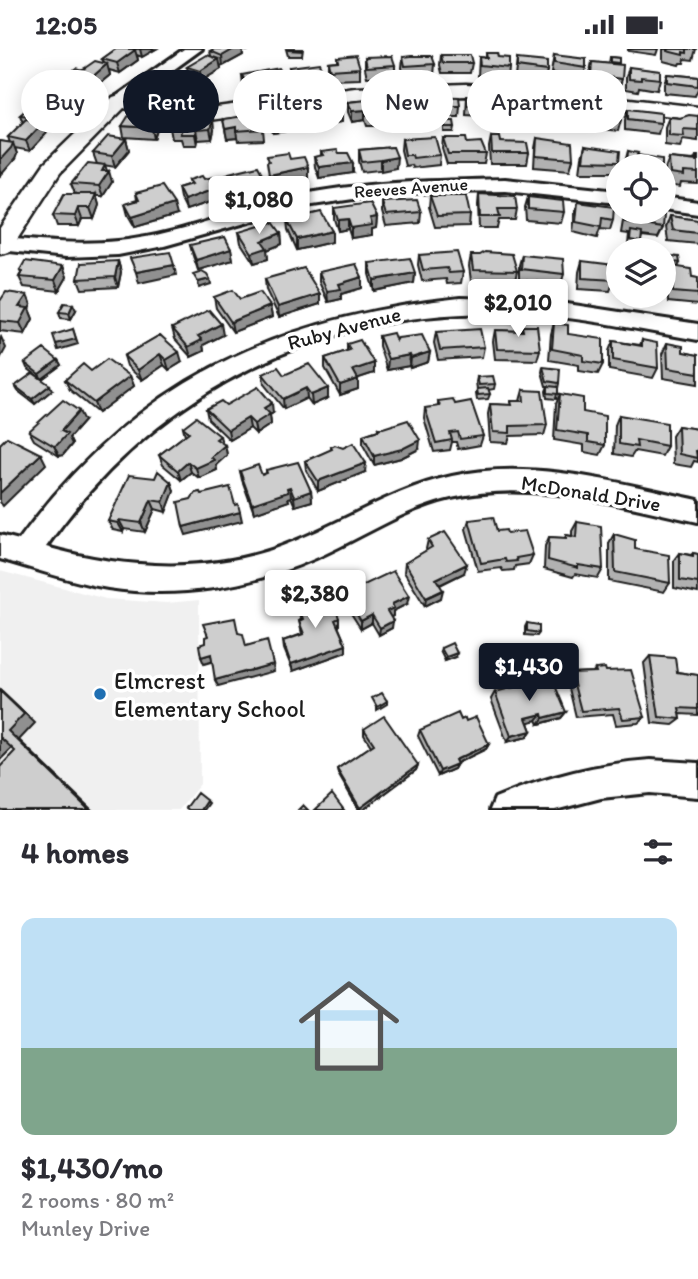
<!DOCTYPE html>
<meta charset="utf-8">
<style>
:root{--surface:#fff;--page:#f7f7f7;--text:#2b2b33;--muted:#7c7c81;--line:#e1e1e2;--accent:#111827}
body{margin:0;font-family:Itim,sans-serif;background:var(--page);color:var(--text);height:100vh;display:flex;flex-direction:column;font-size:26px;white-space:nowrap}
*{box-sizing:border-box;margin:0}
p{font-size:23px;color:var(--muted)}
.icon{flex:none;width:38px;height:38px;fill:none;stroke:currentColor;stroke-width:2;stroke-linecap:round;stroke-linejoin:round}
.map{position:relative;height:761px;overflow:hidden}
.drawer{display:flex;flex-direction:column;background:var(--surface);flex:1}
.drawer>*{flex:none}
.banner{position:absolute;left:21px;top:21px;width:656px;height:63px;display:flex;gap:14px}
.tools{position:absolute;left:606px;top:105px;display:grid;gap:14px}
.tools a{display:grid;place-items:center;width:70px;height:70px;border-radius:50%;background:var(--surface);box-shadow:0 4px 18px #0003;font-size:35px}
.price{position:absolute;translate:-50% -60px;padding:0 16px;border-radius:7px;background:#fff;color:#222;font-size:23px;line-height:46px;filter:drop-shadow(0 2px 4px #0008)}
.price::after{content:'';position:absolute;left:50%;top:42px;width:21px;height:16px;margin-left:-10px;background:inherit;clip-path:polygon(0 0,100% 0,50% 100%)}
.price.selected{background:var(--accent);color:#fff}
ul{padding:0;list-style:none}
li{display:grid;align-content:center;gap:14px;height:371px;padding:0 21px}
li+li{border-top:2px solid var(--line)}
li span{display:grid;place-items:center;height:217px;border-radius:14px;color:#555}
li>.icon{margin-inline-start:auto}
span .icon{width:126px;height:126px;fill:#fffc;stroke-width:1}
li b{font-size:30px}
h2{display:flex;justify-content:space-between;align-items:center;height:84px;padding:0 21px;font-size:30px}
.chip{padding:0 24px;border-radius:32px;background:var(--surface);box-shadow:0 4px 18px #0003;font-size:24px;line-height:63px}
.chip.selected{background:var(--accent);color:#fff}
.status{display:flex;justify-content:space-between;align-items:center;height:49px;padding:0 35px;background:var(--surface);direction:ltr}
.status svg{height:19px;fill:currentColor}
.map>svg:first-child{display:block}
.built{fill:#f0f0f0}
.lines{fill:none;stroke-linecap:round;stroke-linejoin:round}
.minor-casing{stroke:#1c1c1c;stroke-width:6}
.tertiary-casing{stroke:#1c1c1c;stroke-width:5}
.minor{fill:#fff;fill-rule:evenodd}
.tertiary{fill:#fff;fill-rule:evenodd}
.wall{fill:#b1b1b1;stroke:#1c1c1c;stroke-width:2}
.shaded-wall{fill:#909090;stroke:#1c1c1c;stroke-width:2}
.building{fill:#cecece;stroke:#1c1c1c;stroke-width:2}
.poi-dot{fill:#1f6fb2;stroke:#fff;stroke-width:2.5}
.labels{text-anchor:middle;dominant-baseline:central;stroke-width:7;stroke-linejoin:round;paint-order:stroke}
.far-street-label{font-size:18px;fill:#1c1c1c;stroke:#fff}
.street-label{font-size:21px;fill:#1c1c1c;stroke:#fff}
.near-poi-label{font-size:24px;fill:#1c1c1c;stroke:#fff;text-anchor:start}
</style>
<div class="status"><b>12:05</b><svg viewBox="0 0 49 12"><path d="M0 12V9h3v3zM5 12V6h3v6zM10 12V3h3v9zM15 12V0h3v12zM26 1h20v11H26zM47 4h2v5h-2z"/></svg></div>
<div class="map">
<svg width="698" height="761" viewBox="0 0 698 761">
<rect width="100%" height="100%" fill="#fff"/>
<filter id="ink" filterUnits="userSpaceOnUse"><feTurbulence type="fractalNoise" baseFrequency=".0143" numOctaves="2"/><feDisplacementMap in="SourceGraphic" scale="14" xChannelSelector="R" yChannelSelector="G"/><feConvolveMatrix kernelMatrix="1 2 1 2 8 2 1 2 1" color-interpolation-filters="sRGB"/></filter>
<g filter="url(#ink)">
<path class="built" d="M0,522L106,550L167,554L199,551L200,735L179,761H0Z"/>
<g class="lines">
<defs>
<path id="minor" d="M184,0H202L126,55H114L112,52L114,49Z
M505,130L618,142V154L505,142L394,144L306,157L164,197L118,206L66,208L0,201L1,189C40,192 79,196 118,192C182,186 241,158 304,145C370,132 437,132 505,130Z
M663,148L698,153V165L663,160Z
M460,249L541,251L698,275V291C639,281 579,267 519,265C326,256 156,340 46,498C127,521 216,526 295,492C347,471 396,439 452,427C533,409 618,434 698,451V473C619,456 533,430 451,449C403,460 360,490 316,509C251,538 178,550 108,539C71,533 36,520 0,510V486L19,491C133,335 271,269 460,249Z
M650,711L698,714V748L650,744L601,749L555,761H490L495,749C545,728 596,715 650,711Z"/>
<path id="tertiary" d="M466,35L537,39L698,58V70L537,51L466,47L355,51L210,71L166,69L124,59L60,124L9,203L0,205V179L44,115L113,48L120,46L166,57L210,59L355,39Z"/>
</defs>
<use href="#minor" class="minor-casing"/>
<use href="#tertiary" class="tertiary-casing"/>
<use href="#minor" class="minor"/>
<use href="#tertiary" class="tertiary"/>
</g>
<path class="wall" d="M116,0H156L142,8L137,6L138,11L120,24L109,21L110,26L93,40L89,39L90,44L71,59L66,58L67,63L51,80L46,79L47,84L30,102L15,99L17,105L15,110L0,126V92L10,94L8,88L23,74L20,66L55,51L54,46L71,32L69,24L104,14L102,10Z
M214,0H251L247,2L242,1L243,6L223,17L220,16L221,20L201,32L203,42L190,50L169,42L167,31L189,27L187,18L211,7L210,2Z
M286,0H303L302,7H288Z
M628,0H658L656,6L628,2Z
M663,0H696L693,11L685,10L684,14H680L679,16L663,12Z
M486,4L498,8L509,19L508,29L478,27L479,8L486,9Z
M441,6L472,14L470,24H442L440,16Z
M554,6L586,19L583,29L551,24Z
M337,8L360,19V30L331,31L328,23V13L337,12Z
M365,8L395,16V26L367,28L365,19Z
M403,8L435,15L434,26L404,28L402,19Z
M610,8L619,9V16L622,30L619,40L588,36L590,23L592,13L609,15Z
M517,10L547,22L544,32L515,28Z
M289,18L323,23V34L293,38L290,29Z
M629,18L660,30L657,41L639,38L638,42L626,40V28Z
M667,25L698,28V40L695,47L664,44V35Z
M242,26L284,28L285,38L247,44L243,36Z
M426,47L460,57L459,68H448V72H427L425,58Z
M467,47L500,57L498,68L466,66Z
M509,47L539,59L537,70L506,66Z
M388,49L423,62L422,73H409L408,69H390L388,60Z
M547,49L580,67L577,77L564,76V71L544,69Z
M348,53L384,66V77H367L365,71L352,73L348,63Z
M589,54L621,71L618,82L585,78L586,65Z
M309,56L342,62V73L313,77L309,66Z
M628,60L661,74L658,85L625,81V71Z
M268,65L306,79L273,84L269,75Z
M698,67V92L683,90L680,98L665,96V78L669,68L680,69Z
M171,69L214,81L212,90L198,91L197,96H183L181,90H172L170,79Z
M223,70L263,80L264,91L238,92L237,89L227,90Z
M444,72L455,78L454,83H444Z
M122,77L158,78L154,90L124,88Z
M491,88L501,93L529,104L527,115H490L489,98Z
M443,89L467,94L486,105L484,115H447L442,99Z
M537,89L573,110L570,121L534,118L535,99Z
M126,90L129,101L115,118L97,115L93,104Z
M402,90L440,106L439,116L412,119L411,116L405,117L401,101Z
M585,97L619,113L616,123H580L582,108Z
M393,98L396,119L362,123L359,112V101Z
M628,102L637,106L662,117H624Z
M321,103L353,124L319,129L315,118L314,108L321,107Z
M696,107H698V135L681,134L680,138L666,136L665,120L669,109L694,111Z
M107,122L112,133L103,147H96L99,156L94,170H82L79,177H57L53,166L75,145L71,135Z
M225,127L264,128L266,139L232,147L226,137Z
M189,131L222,149L186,161L180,149L178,139L190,135Z
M136,144L177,166L135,178L128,166L125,155L137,151Z
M479,145L517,160L515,171H499L497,179H479L478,156Z
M430,147L470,166L469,177L435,178L429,158Z
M528,148L564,163L561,174L526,171L525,158Z
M382,153L421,163L420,174L386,177L382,163Z
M578,153L613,171L610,181L600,180L597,189L573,183L575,164Z
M334,159L377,168L376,179L372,180V186L351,189L348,180L338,182L334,170Z
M626,163L663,179L658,189L642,187L639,198L628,196L629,185L621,184L623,172Z
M670,167L698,171V195L668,192L666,178Z
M287,171L332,182V193L297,201L288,181Z
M239,183L281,184L282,195L267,201L268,210L254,214L241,194Z
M190,196L231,200L233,211L198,221L193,207Z
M419,206L463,223L461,234L447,235L446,230L422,232L418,216Z
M471,206H480L517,222L515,232H471L469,217Z
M522,206L564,225L561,235L519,231V216Z
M670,207L680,214L678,218L692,228L698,229V256L668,253L667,227L671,218H668L667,212Z
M118,212L121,223L118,238L82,240L78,230Z
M582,212L614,231L610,242L578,240L579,223Z
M369,214L415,224L414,234L374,242L369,225Z
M63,217L67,228L59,242L24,238L19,228L21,224L20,221Z
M319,223L362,228V239L341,245V250L328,253L319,233Z
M265,230L320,245V255L279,268L266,241Z
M214,248L240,250L270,257L272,268L233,283L216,259Z
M0,252L31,256L29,260L33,270L25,285L0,282Z
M76,261L71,270L61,269L59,263Z
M554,274L568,285L603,315L598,325L579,322V316L549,311L551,285Z
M522,277L540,301L537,311L495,310L493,292L495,281L521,282Z
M172,279L223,286L203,296L204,302L191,308L175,290Z
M436,283L484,298L482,308L438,311L434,294Z
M160,286L182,313L169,321L164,316L142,331L127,317L124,307Z
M379,287L430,303L428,313L410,319L409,317L387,321L379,297Z
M642,291L658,319L653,329L609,321V302L613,292L640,296Z
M667,294L683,303L698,306V335L663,329L662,305Z
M347,295L374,314V324L358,329V340L340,346L325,319V309L347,302Z
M58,311L61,316L42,330L27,319L25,314Z
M543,318L559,334L556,350L547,349L546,342L548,337H546L542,323Z
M91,322L130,327L134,337L98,364L70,341L65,331Z
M263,325L284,326L328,349L312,356L307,349L284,360L264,335Z
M477,328L495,335L494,340L488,341L490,345L488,350L477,351L476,345L477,340L476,333Z
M15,337L52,341L35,355L18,342Z
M523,341L547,376L544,386L510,387L508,394L490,393L488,365L490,355L510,356L511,352H520Z
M560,345L583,363L605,396L600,406L584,403V396L554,391L556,355Z
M438,352L455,355L483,387L480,396L458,400L456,393H452L450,401L434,403L424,369L425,359L438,358Z
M226,356L273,364L270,366L271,375L256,385L250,379L230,391L208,370L206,360Z
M619,366L667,397L662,407L635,402L631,408L614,405L615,376Z
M84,372L69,389L72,395L63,406L59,407L34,391L29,382Z
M678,377L698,380V413L694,412L691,418L673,415L672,387Z
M183,378L220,387L222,394L225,396L227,406L216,416L217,421L199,429L191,423L181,431L163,416L159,406L185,386Z
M378,379L419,400L401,409L374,416L363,396V386L378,381Z
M331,398L365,423L318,442L306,421L305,412L331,401Z
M266,421L311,442L312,452L295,457L291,448L288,449L289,452L254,464L242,431L240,422L262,426L266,424Z
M171,433L174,442L166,463L155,460L145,483L124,480L123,483L113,481L108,472Z
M469,471L497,482L507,484L533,506L529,515L515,517L514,521L503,522L501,519L478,522L466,480Z
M577,473L603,520L598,529L575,525L573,528L544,520L545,497L549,488L565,489L566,486L572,487V482Z
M614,485L635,500L670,534L664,543L609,532V494Z
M428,491L464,524L440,536L441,549L425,557L404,523L405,514L427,501L426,500Z
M680,504L691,506L693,504L698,505V544L674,539V512Z
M338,536L362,537L407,555L393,562V567L391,568L392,579L379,586L372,574L361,580L338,544Z
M297,554L330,560L339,569V577H338L346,596V603L293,622L284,600L283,592L302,585L299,572L301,571L298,562Z
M527,574L539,584L537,587L525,586V578Z
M441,599L456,608L445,612L440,602Z
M650,607L677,623L698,626V666L680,665L681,670L673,676L652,674L644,614Z
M595,620L645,668L638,674L616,676L613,665L576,668L567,631L571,624L593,623Z
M514,625L529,635L566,663L561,669L539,675L537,671L528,673L531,682L527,688L507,693L491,650L495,643L513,639L510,632Z
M461,671L466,672L489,695L486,700L457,714L454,720L438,727L418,687L420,681Z
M364,680L418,716L416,721L363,761H359L338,725L337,720L371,697L364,686Z"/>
<path class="shaded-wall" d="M140,0H156L142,8Z
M234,0H242L243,6L223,17L222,7Z
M135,1L138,11L120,24L117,14Z
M219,10L221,20L201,32L200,22Z
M107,15L110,26L93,40L90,30Z
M323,23V34L293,38V28Z
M284,28L285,38L247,44L246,34Z
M201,31L203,42L190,50L188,39Z
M87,34L90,44L71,59L67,49Z
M64,53L67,63L51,80L48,69Z
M365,61V71L352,73V62Z
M342,62V73L313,77V66Z
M156,68L158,78L154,90L152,79Z
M305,68L306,79L273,84V74Z
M213,70L214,81L212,90L210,80Z
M44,73L47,84L30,102L26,92Z
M236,78L237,89L227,90L225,80Z
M196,81L198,91L197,96L195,85Z
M126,90L129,101L115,118L112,107Z
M13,94L17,105L15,110L1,126L0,111Z
M397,108L396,119L381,122V111Z
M353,114V124L319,129V118Z
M105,116L108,124L109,122L112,133L103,147L99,137L102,122Z
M308,118V129L270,136L269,126Z
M264,128L266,139L232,147L230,137Z
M220,138L222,149L186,161L184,151Z
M96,145L99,156L94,170L90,159Z
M174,155L177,166L135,178L132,168Z
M78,159L82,170L79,177L75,167Z
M377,168L376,179L372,180V186L351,189V179L370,169Z
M348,170V180L338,182V171Z
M332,182V193L297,201V190Z
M281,184L282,195L267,201L268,210L254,214L252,204L262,192Z
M231,200L233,211L198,221L196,211Z
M118,212L121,223L118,238L115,228Z
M174,216L176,226L139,234L136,223Z
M63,217L67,228L59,242L55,231Z
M415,224L414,234L374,242V231Z
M362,228V239L341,245V250L328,253L327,242L339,235Z
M210,230L211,235L199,239L198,233Z
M320,245V255L279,268L278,258Z
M27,246L31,256L29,260L33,270L25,285L20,274L19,258Z
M73,255L76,261L71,270L69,264Z
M270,257L272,268L233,283L231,273Z
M221,275L223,286L203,296L204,302L191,308L188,298L198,287Z
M73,280L78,295L58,301L56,295Z
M1,288L6,299L0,310V290Z
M179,303L182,313L169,321L166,311Z
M430,303L428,313L410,319L411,309Z
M160,305L164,316L142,331L138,321Z
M410,306L409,317L387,321L388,310Z
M58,311L61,316L42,330L39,325Z
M374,314V324L353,331V321Z
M130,327L134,337L98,364L94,354Z
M358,330V340L340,346V336Z
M50,336L52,341L35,355L32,350Z
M306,339L307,349L284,360L283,350Z
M328,339V349L312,356L311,346Z
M272,354L273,364L270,366L271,375L256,385L254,375L264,359Z
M79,362L84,372L69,389L72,395L63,406L59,407L54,397L61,382Z
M248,369L250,379L230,391L228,381Z
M420,391L419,400L401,409L374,416V407Z
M225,396L227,406L216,416L217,421L199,429L196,419Z
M41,405L46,415L3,457L0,453V444Z
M188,413L191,423L181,431L178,422Z
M366,414L365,423L318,442V432Z
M171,433L174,442L166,463L163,453Z
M290,438L291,448L288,449L289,452L254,464L252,455Z
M311,442L312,452L295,457L294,448Z
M151,451L155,460L145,483L141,474Z
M240,463L242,472L186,486L183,478Z
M119,471L124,480L123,483L118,474Z
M467,515L464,524L435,538L436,530Z
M443,541L441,549L425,557L426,549Z
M409,547L407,555L393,562V567L386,570L387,562L392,555Z
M372,566V574L361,580V572Z
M393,572L392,579L379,586L380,579Z
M346,596V603L293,622L291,615Z
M457,604L456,608L445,612L446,608Z
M211,605L214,612L204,615L201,608Z
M273,615L274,622L218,637L215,631Z
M0,641L35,674L19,691L92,761H89L8,682Z
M387,652V655L377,661V658Z
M566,663L561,669L539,675L543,669Z
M542,665L537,671L522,675L526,669Z
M531,682L527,688L507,693L511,687Z
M1,689L13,698L0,711V691Z
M489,695L486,700L453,716L455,711Z
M457,715L454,720L438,727L440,722Z
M418,716L416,721L363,761H360V759Z
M207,752L209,754L204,761H201Z"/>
<path class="building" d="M116,0H133L135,1L117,14L102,10Z
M214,0H234L222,7L210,2Z
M287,0H302V2L288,1Z
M667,0H687V4L683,3V6L667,2Z
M486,4H497L498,8L509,9V19L480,16L479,8L487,9Z
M207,6L219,10L200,22L187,18Z
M356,6L360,19L330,21L328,13L338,12L337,8Z
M441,6H470L472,14H443Z
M554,6L586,10V19L554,14Z
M392,7L395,16L367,18L365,8Z
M411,7H432L435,15L405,17L403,8Z
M610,8L619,9V14L610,13Z
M517,10L547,13V22L517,18Z
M95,12L107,15L90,30L69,24L76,19L82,21Z
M592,13L623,16L622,30L591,26Z
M319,14L323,23L293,28L289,18Z
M629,18L660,22V30L641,28V31L629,30Z
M279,19L284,28L246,34L242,26Z
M178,24L201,31L188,39L167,31Z
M667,25L698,28V37L667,33Z
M74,30L87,34L67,49L54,46Z
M426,47L459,48L460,57H448L449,62H428Z
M467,47H499L500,57L467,56Z
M509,47L540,51L539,59L508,56Z
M388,49H419L423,62L410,63L409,58L390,59Z
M547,49L582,53L580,67L566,65V60L546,58Z
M49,50L64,53L48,69L20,66L31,56L38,58Z
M377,50L384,66H367L365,61L352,62L348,53Z
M336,52L342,62L313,66L309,56Z
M589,54L622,62L621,71L588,68Z
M300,58L305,68L273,74L268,65Z
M628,60L661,64V74L628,70Z
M259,65L263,80L236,82V78L225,80L223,70Z
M129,66L156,68L152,79L122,77Z
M689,66L698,67V81L683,80L684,87L669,86V68L680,69Z
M171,69L213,70L210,80L196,81L195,85H180L182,80L170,79Z
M26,70L44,73L26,92L8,88Z
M444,72H454L455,78H445Z
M108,87L126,90L112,107L93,104Z
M435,88L440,106L413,109L412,106H405L402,90Z
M491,88H500L501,93L527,94L529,104H492Z
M443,89H466L467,94L481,93L486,105H448Z
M537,89L572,94L573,110L536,107Z
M0,92L13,94L11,99L0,111Z
M585,97L620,102L619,113L583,112Z
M393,98L397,108L381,111L362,113L359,101Z
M337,101L339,104H348L353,114L319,118L314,108L323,106L321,103Z
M628,102L638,104L637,106L662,110V117H627Z
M288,104L290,110L304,108L308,118L269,126L267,113L269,112L267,107Z
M696,107H698V124L684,123V127L670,125L669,109L696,112Z
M88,114L105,116L102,122H109L99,137L71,135Z
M258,117L264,128L230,137L225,127L229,124Z
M202,127L204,130L213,128L220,138L184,151L178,139L192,135L189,131Z
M162,137L174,155L132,168L125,155L139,151L136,144Z
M64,145H96L90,159H78L75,167L53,166Z
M479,145L515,147L517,160H498L500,168H480Z
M430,147H466L470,166L437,167Z
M528,148L563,152L564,163L528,160Z
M417,151L421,163L386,166L382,153Z
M578,153L614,158L613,171L602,169L601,178L576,173Z
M370,154L377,168L370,169L372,176L351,179L348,170L338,171L334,159Z
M321,163L332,182L297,190L287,171Z
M626,163H638L664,166L663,179L625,173Z
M670,167L698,171V184L673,181Z
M273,173L281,184L262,192L267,199L252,204L239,183Z
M631,182L642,184L641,193L630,191Z
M225,188L231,200L196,211L190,196Z
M170,203L174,216L136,223L130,209Z
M457,203L463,223L449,224L447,219L423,221L419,206Z
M485,203L512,205L517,222L473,221L471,206H480Z
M522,206L563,210L564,225L521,220Z
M670,207L679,208L680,214L670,212Z
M410,209L415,224L374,231L369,214Z
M25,212L63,217L55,231L19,228L23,222L20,221Z
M118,212L115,228L78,230L81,214Z
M582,212L614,216V231L582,229Z
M356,215L362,228L339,235L341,240L327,242L319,223Z
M672,217L691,220L692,228L698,229V245L673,243Z
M304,219L320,245L278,258L265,230Z
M202,222L207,225L210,230L198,233L193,225Z
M663,222H665V236H663Z
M233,241L240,250L260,243L270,257L231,273L214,248Z
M6,243L27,246L19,258L28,259L20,274L0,272V252Z
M64,254L73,255L69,264L59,263Z
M209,261L221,275L198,287L202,291L188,298L172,279Z
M554,274L568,276V285L603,290V315L583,312V306L552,300Z
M522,277H537L540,301L497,300L495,281L523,282Z
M73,280L76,290L56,295L53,286Z
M480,280L484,298L440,301L436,283Z
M393,284L396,292L398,289L422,286L430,303L411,309L410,306L388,310L379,287Z
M160,286L179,303L166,311L160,305L138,321L124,307Z
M360,291L374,314L353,321L358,330L340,336L325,309L350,301L347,295Z
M642,291L657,294L658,319L613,311V292L642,297Z
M667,294L683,297V303L698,306V324L668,319Z
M44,300L58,311L39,325L25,314Z
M107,310L130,327L94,354L65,331L83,315L91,322Z
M309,315L328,339L311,346L306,339L283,350L263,325L278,318L284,326Z
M543,318L560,320L559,334L547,332Z
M33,324L50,336L32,350L15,337Z
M493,327L495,335L479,336L477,328Z
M548,337L558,338V345L548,344Z
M258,338L272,354L264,359L270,365L254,375L248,369L228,381L206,360L221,352L226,356Z
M488,339L490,345L478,346L477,340Z
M523,341L542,342L547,376L510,377V384L493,383L490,355L512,356L511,352H524Z
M560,345L583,349V363L605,367V396L588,393V386L557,381Z
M453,350L455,355L471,352L483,387L460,390L458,383L450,384L452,391L436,394L425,359L440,357L438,352Z
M63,351L79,362L61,382L67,385L57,396L54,397L29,382Z
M619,366L667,374V397L636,391L637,398L619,395Z
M196,368L220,387L216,390L225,396L211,408L214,411L196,419L188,413L178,422L159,406L189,383L183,378Z
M408,371L420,391L402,400L374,407L363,386L379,381L378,379H383Z
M678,377L698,380V402H696L697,409L679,405Z
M7,388L41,405L0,444V395Z
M353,394L366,414L318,432L305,412L332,400L331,398L335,396L343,399Z
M298,413L311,442L294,448L290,438L287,439L288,443L252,455L240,422L258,416L262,426L267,424L266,421Z
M158,422L171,433L163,453L151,451L141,474L119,471L118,474L108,472L129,426L155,429Z
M230,438L235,456L238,455L240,463L183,478L178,453L191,450L195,444L200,443L201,445Z
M493,468L497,482L506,481L507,484L525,482L533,506L516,509L517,512L506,513L505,510L481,514L469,471Z
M577,473L601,477L603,520L578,516V519L548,511L549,488L566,489V486L576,488Z
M445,483L467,515L436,530L443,541L426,549L405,514L432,498L428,491Z
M614,485L635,491V500L669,506L670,534L615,523Z
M680,504L693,507V504L698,505V534L680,531Z
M393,522L409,547L392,555L394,559L387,562L393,572L380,579L372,566L361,572L338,536L358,528L362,537Z
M325,542L330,560L335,558L339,569L335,571L346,596L291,615L283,592L304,585L299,572L303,570L297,554Z
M235,569L238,584L243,585L246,597L267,591L273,615L215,631L211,605L201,608L199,596L205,594V588L208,587L203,575Z
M527,574L539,576V584L527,582Z
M452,594L457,604L446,608L441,599Z
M650,607L675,609L677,623L698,626V660L679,659L681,670L659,668Z
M605,619L606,622L631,621L645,668L623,670L619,659L581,662L571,624L596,623L595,620Z
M524,623L529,635L552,629L566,663L543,669L542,665L526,669L531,682L511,687L495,643L519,637L514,625Z
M0,642L24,665L8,682L89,761H0V718L15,702L1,689L0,691Z
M382,644L387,652L377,658L372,649Z
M458,664L461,671L465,669L466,672L476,668L489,695L455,711L457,715L440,722L420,681Z
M384,667L418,716L360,759L337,720L374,695L364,680Z
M197,744L207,752L201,761H189L186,759Z
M332,745L344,761H315Z
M303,756L308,761H298Z"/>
</g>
<circle class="poi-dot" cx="100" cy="645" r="7"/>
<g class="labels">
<g class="far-street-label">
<text transform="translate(411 139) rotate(-4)">Reeves Avenue</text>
</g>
<g class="street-label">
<text transform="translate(344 279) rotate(-15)">Ruby Avenue</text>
<text transform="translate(591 444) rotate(9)">McDonald Drive</text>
</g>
<g class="near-poi-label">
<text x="114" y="631">Elmcrest<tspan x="114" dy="28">Elementary School</tspan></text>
</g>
</g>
</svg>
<div class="tools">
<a><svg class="icon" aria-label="locate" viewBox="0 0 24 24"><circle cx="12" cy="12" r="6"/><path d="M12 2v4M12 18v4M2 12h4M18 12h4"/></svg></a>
<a><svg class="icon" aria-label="layers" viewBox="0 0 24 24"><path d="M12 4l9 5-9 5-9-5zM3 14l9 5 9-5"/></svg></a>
</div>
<b class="price" style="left:259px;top:187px">$1,080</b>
<b class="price" style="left:518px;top:290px">$2,010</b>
<b class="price" style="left:315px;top:581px">$2,380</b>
<b class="price selected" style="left:529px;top:654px">$1,430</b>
<div class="banner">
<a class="chip">Buy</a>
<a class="chip selected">Rent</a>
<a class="chip">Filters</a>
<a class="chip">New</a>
<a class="chip">Apartment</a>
</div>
</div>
<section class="drawer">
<h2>4 homes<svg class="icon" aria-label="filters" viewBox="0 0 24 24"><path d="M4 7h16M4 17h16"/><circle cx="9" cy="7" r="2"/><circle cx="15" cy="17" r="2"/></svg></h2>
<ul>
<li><span style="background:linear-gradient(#bfe0f5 60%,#7fa58c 0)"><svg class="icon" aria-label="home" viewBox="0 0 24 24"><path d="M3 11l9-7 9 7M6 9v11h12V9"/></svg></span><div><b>$1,430/mo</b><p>2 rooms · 80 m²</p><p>Munley Drive</p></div></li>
</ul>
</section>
